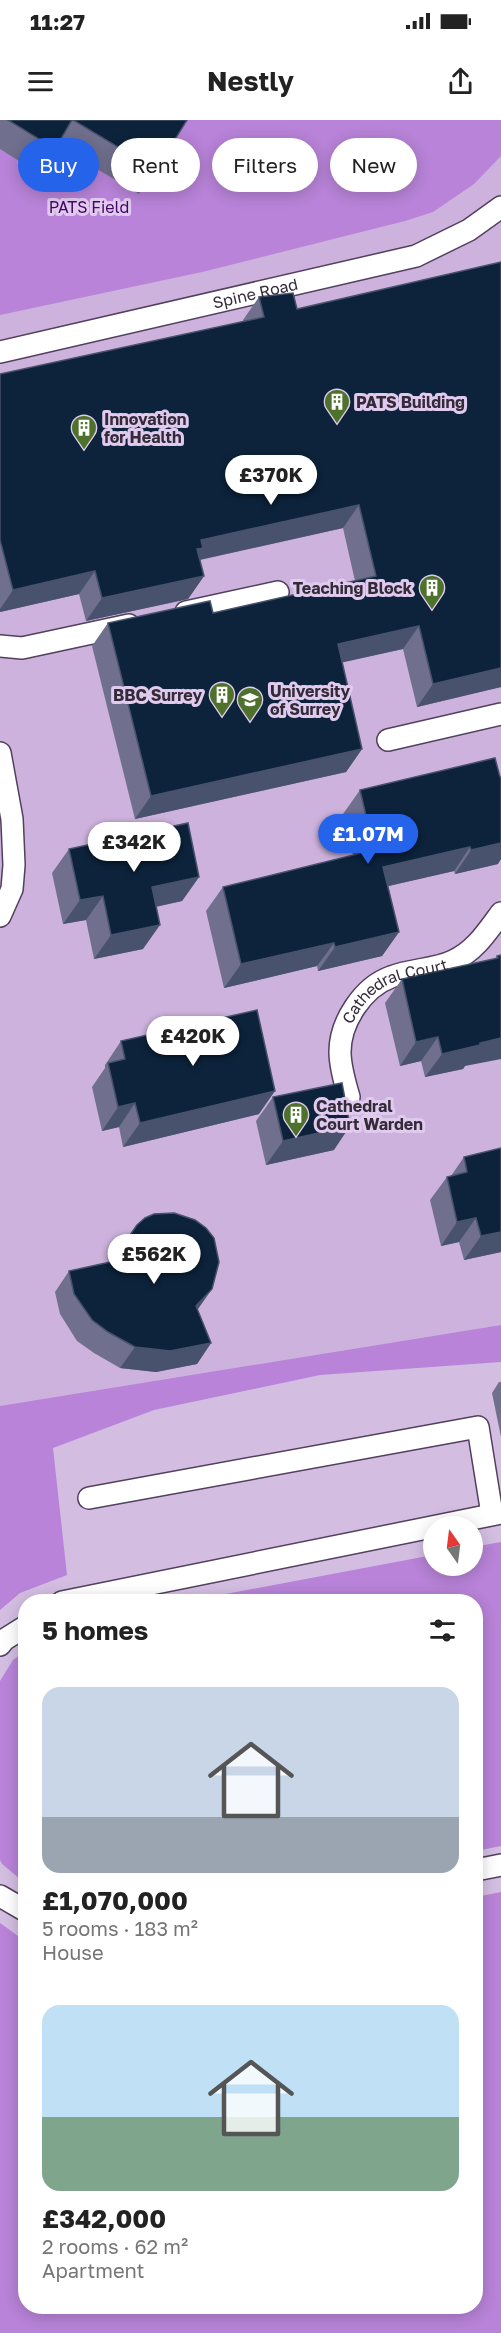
<!DOCTYPE html>
<meta charset="utf-8">
<style>
:root{--surface:#fff;--page:#f6f6f6;--text:#222;--muted:#767676;--accent:#2563eb}
body{margin:0;font-family:"Golos Text",sans-serif;background:var(--page);color:var(--text);height:100vh;display:flex;flex-direction:column;font-size:22px;white-space:nowrap}
*{box-sizing:border-box;margin:0}
p{font-size:20px;color:var(--muted)}
.icon{flex:none;width:33px;height:33px;fill:none;stroke:currentColor;stroke-width:2;stroke-linecap:round;stroke-linejoin:round}
.map{position:relative;flex:1;overflow:hidden}
.sheet{position:absolute;left:18px;top:1474px;width:465px;height:720px;display:flex;flex-direction:column;background:var(--surface);border-radius:24px;box-shadow:0 3px 15px #0003}
.sheet>*{flex:none}
.top-card{position:absolute;left:18px;top:18px;width:465px;height:54px;display:flex;gap:12px}
.needle{width:39px;rotate:346deg}
.fabs{position:absolute;left:423px;top:1396px;display:grid;gap:12px}
.fabs a{display:grid;place-items:center;width:60px;height:60px;border-radius:50%;background:var(--surface);box-shadow:0 3px 15px #0003;font-size:30px}
.price{position:absolute;translate:-50% -51px;padding:0 14px;border-radius:21px;background:#fff;color:#222;font-size:20px;line-height:39px;filter:drop-shadow(0 2px 3px #0008)}
.price::after{content:'';position:absolute;left:50%;top:36px;width:18px;height:14px;margin-left:-9px;background:inherit;clip-path:polygon(0 0,100% 0,50% 100%)}
.price.current{background:var(--accent);color:#fff}
ul{padding:0;list-style:none}
li{display:grid;align-content:center;gap:12px;height:318px;padding:0 24px}
li span{display:grid;place-items:center;height:186px;border-radius:18px;color:#555}
li>.icon{margin-inline-start:auto}
span .icon{width:108px;height:108px;fill:#fffc;stroke-width:1}
li b{font-size:26px}
h2{display:flex;justify-content:space-between;align-items:center;height:72px;padding:0 24px;font-size:26px}
.pill{padding:0 21px;border-radius:27px;background:var(--surface);box-shadow:0 3px 15px #0003;font-size:21px;line-height:54px}
.pill.current{background:var(--accent);color:#fff}
.status{display:flex;justify-content:space-between;align-items:center;height:42px;padding:0 30px;background:var(--surface);direction:ltr}
.status svg{height:16px;fill:currentColor}
header{display:flex;justify-content:space-between;align-items:center;height:78px;padding:0 24px;background:var(--surface);font-size:27px;font-weight:700}
.map>svg:first-child{display:block}
.built{fill:#ccb2dc}
.green{fill:#b883d8}
.lines{fill:none;stroke-linecap:round;stroke-linejoin:round}
.service-casing{stroke:#52405e;stroke-width:24}
.service{stroke:#fff;stroke-width:21}
.wall{fill:#70708e}
.shaded-wall{fill:#48526d}
.building{fill:#0c233b;stroke:#48526d;stroke-width:1.5}
.labels{text-anchor:middle;dominant-baseline:central;stroke-width:6;stroke-linejoin:round;paint-order:stroke}
.park-label{font-size:16px;fill:#460562;stroke:#e0cbef}
.street-label{font-size:16px;fill:#342b39;stroke:#e0cbef}
.poi-label{font-size:16px;font-weight:bold;fill:#342b39;stroke:#e0cbef;text-anchor:start}
</style>
<div class="status"><b>11:27</b><svg viewBox="0 0 49 12"><path d="M0 12V9h3v3zM5 12V6h3v6zM10 12V3h3v9zM15 12V0h3v12zM26 1h20v11H26zM47 4h2v5h-2z"/></svg></div>
<header><svg class="icon" aria-label="menu" viewBox="0 0 24 24"><path d="M4 6h16M4 12h16M4 18h16"/></svg>Nestly<svg class="icon" aria-label="share" viewBox="0 0 24 24"><path d="M12 15V3M7 8l5-5 5 5M5 13v7h14v-7"/></svg></header>
<div class="map">
<svg width="501" height="2213" viewBox="0 0 501 2213">
<rect width="100%" height="100%" fill="#d3bee2"/>
<path class="built" d="M0,0H501V1205L0,1286Z"/>
<path class="green" d="M0,0H501V36L474,64L433,92L405,101L202,152L0,195Z
M501,1205V1242L320,1255L154,1290L53,1328L67,1455L20,1473L0,1490V1286Z
M501,1422V1726L476,1731V1482H183L433,1435L434,1446H472L473,1427Z
M25,1531V1763L2,1744L0,1740V1561L13,1540Z
M501,1772V2213H0V1803L25,1821L26,2187H476V1777Z"/>
<g class="lines">
<defs>
<g id="service">
<path id="s1" d="M0,232L416,136L469,110L501,87"/>
<path d="M186,492L278,472"/>
<path d="M0,526L22,528L129,505"/>
<path d="M388,620L501,594"/>
<path d="M0,633L12,699L14,745L12,769L0,796"/>
<path id="s2" d="M349,977C345,963 340,947 340,932C340,902 363,867 391,857C411,849 434,850 453,841C475,831 487,812 501,793"/>
<path d="M89,1378L478,1307L492,1394"/>
<path d="M62,1482L501,1393"/>
<path d="M0,1525L4,1520L26,1506"/>
<path d="M476,1750L501,1745"/>
<path d="M0,1776L26,1791"/>
</g>
</defs>
<use href="#service" class="service-casing"/>
<use href="#service" class="service"/>
</g>
<path class="wall" d="M0,0H187L156,50L139,74L57,25L38,53L0,29Z
M501,142V567L417,587L403,529L342,542L362,629L346,652L135,699L92,526L108,503L213,493L355,461L343,408L200,440L204,456L188,479L86,501L79,474L0,492V254L243,202V200L259,177L297,189Z
M495,638L498,744L455,754L454,751L388,766L399,812L382,836L318,851L317,846L224,868L206,791L223,767L353,735L343,694L360,670Z
M69,729L199,757L182,781L156,787L143,829L94,839L86,800L63,804L52,753Z
M501,835L465,946L463,949L425,957L421,941L400,946L385,883L402,859L495,839L497,836Z
M121,921L259,994L123,1027L119,1007L102,1011L92,967L105,948V945Z
M273,977L334,1030L266,1045L256,1001Z
M464,1037L501,1132L464,1140L459,1122L441,1126L430,1080L447,1057L451,1056Z
M137,1105L197,1190L211,1223L197,1244L156,1252L120,1248L94,1233L77,1221L60,1194L55,1172L69,1151L115,1141L116,1136L122,1125Z
M499,1262H501V1317L492,1273Z"/>
<path class="shaded-wall" d="M359,385L343,408L194,441L187,451L201,420Z
M95,451L79,474L0,492V489L13,470Z
M204,456L188,479L86,501L102,478Z
M419,506L403,529L322,547L338,524Z
M501,548V567L417,587L433,564Z
M362,629L346,652L135,699L151,676Z
M501,716V739L498,744L455,754L471,730Z
M470,727L454,751L367,771L383,747Z
M199,757L182,781L135,791L152,767Z
M103,776L86,800L63,804L80,780Z
M160,805L143,829L94,839L111,815Z
M399,812L382,836L318,851L335,827Z
M334,823L317,846L224,868L241,844Z
M438,917L421,941L400,946L416,922Z
M501,918V939L465,946L463,949L425,957L442,934L480,923Z
M275,971L259,994L123,1027L140,1003Z
M135,983L119,1007L102,1011L118,987Z
M350,1006L334,1030L266,1045L283,1021Z
M476,1098L459,1122L441,1126L457,1102Z
M501,1112V1132L464,1140L481,1116Z
M212,1169L198,1189L181,1207L196,1186Z
M211,1223L197,1244L156,1252L120,1248L135,1227Z"/>
<path class="building" d="M8,0H72L55,29Z
M73,0H187L156,50Z
M501,142V548L433,564L419,506L338,524L362,629L151,676L108,503L210,481L213,493L376,456L359,385L201,420L203,428L197,429L204,456L102,478L95,451L13,470L0,420V254L264,197L259,177L293,173L297,189Z
M495,638L500,657H501V723L471,730L470,727L383,747L399,812L335,827L334,823L241,844L223,767L374,730L360,670Z
M188,703L199,757L152,767L160,805L111,815L103,776L80,780L69,729Z
M501,835V918L480,923V925L442,934L438,917L416,922L402,859L498,838L497,836Z
M257,890L275,971L140,1003L135,983L118,987L108,943L125,939L121,921Z
M342,963L350,1006L283,1021L273,977Z
M501,1028V1112L481,1116L476,1098L457,1102L447,1057L467,1052L464,1037Z
M174,1093L195,1100L206,1108L214,1118L219,1142L212,1169L196,1186L211,1223L170,1231L135,1227L108,1212L92,1200L74,1174L69,1151L124,1139L130,1115L137,1105L145,1098L154,1094Z"/>
<defs>
<symbol id="building-pin" viewBox="-11 -11 22 30"><path d="M0 17L-7.5 6A9.5 9.5 0 1 1 7.5 6Z" fill="#4e722b" stroke="#e0cbef"/><path d="M-4-6H4V6H1V3H-1V6H-4ZM-2.5-4.3h1.7v1.8h-1.7ZM.8-4.3h1.7v1.8H.8ZM-2.5-1h1.7V.8h-1.7ZM.8-1h1.7V.8H.8Z" fill="#fff"/></symbol>
<symbol id="university-pin" viewBox="-11 -11 22 30"><path d="M0 17L-7.5 6A9.5 9.5 0 1 1 7.5 6Z" fill="#4e722b" stroke="#e0cbef"/><path d="M0-5L7-2L0 1L-7-2ZM-4 1L0 2.5L4 1V4Q0 6-4 4Z" fill="#fff"/></symbol>
</defs>
<g fill-rule="evenodd">
<use href="#building-pin" x="322" y="267" width="30" height="40"/>
<use href="#building-pin" x="69" y="293" width="30" height="40"/>
<use href="#building-pin" x="417" y="453" width="30" height="40"/>
<use href="#building-pin" x="207" y="560" width="30" height="40"/>
<use href="#university-pin" x="235" y="565" width="30" height="40"/>
<use href="#building-pin" x="281" y="980" width="30" height="40"/>
</g>
<g class="labels">
<g class="park-label">
<text x="89" y="87">PATS Field</text>
</g>
<g class="street-label">
<text stroke="none"><textPath href="#s1" startOffset="262">Spine Road</textPath></text>
<text stroke="none"><textPath href="#s2" startOffset="138">Cathedral Court</textPath></text>
</g>
<g class="poi-label">
<text x="356" y="282">PATS Building</text>
<text x="104" y="299">Innovation<tspan x="104" dy="18">for Health</tspan></text>
<text x="412" y="468" text-anchor="end">Teaching Block</text>
<text x="270" y="571">University<tspan x="270" dy="18">of Surrey</tspan></text>
<text x="202" y="575" text-anchor="end">BBC Surrey</text>
<text x="316" y="986">Cathedral<tspan x="316" dy="18">Court Warden</tspan></text>
</g>
</g>
</svg>
<div class="fabs">
<a><svg class="needle" viewBox="-14 -14 28 28"><path d="M0-13l5 13h-10z" fill="#e53935"/><path d="M0 13l5-13h-10z" fill="#767676"/></svg></a>
</div>
<b class="price" style="left:271px;top:386px">£370K</b>
<b class="price current" style="left:368px;top:745px">£1.07M</b>
<b class="price" style="left:134px;top:753px">£342K</b>
<b class="price" style="left:193px;top:947px">£420K</b>
<b class="price" style="left:154px;top:1165px">£562K</b>
<div class="top-card">
<a class="pill current">Buy</a>
<a class="pill">Rent</a>
<a class="pill">Filters</a>
<a class="pill">New</a>
</div>
<section class="sheet">
<h2>5 homes<svg class="icon" aria-label="filters" viewBox="0 0 24 24"><path d="M4 7h16M4 17h16"/><circle cx="9" cy="7" r="2"/><circle cx="15" cy="17" r="2"/></svg></h2>
<ul>
<li><span style="background:linear-gradient(#c9d6e8 70%,#9aa5b1 0)"><svg class="icon" aria-label="home" viewBox="0 0 24 24"><path d="M3 11l9-7 9 7M6 9v11h12V9"/></svg></span><div><b>£1,070,000</b><p>5 rooms · 183 m²</p><p>House</p></div></li>
<li><span style="background:linear-gradient(#bfe0f5 60%,#7fa58c 0)"><svg class="icon" aria-label="home" viewBox="0 0 24 24"><path d="M3 11l9-7 9 7M6 9v11h12V9"/></svg></span><div><b>£342,000</b><p>2 rooms · 62 m²</p><p>Apartment</p></div></li>
</ul>
</section>
</div>
